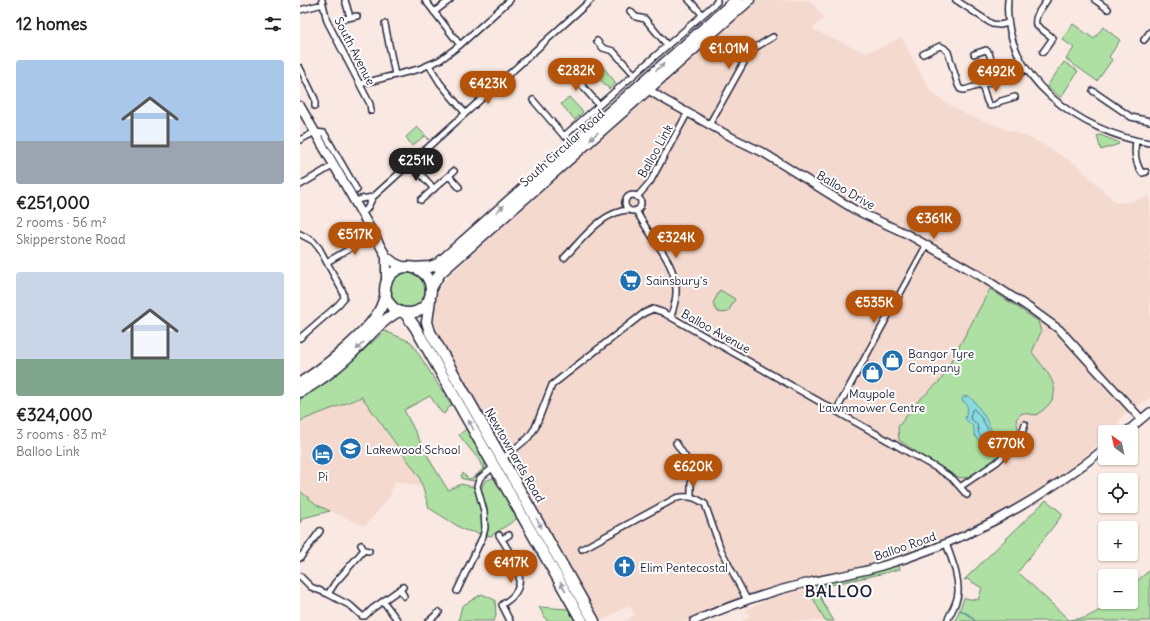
<!DOCTYPE html>
<meta charset="utf-8">
<style>
:root{--surface:#fff;--page:#f2f2f2;--text:#202124;--muted:#757577;--accent:#b45309}
body{margin:0;font-family:Delius,sans-serif;background:var(--page);color:var(--text);height:100vh;display:flex;flex-direction:column;font-size:15px;white-space:nowrap}
*{box-sizing:border-box;margin:0}
p{font-size:13px;color:var(--muted)}
.icon{flex:none;width:22px;height:22px;fill:none;stroke:currentColor;stroke-width:2;stroke-linecap:round;stroke-linejoin:round}
.map{position:relative;flex:1;overflow:hidden}
.details{display:flex;flex-direction:column;background:var(--surface);width:300px}
.details>*{flex:none}
.needle{width:26px;rotate:327deg}
.buttons{position:absolute;left:798px;top:425px;display:grid;gap:8px}
.buttons a{display:grid;place-items:center;width:40px;height:40px;border-radius:4px;background:var(--surface);box-shadow:0 1px 3px #0004;font-size:20px}
.price{position:absolute;translate:-50% -34px;padding:0 9px;border-radius:14px;background:var(--accent);color:#fff;font-size:13px;line-height:26px;filter:drop-shadow(0 1px 2px #0008)}
.price::after{content:'';position:absolute;left:50%;top:24px;width:12px;height:9px;margin-left:-6px;background:inherit;clip-path:polygon(0 0,100% 0,50% 100%)}
.price.selected{background:#222;color:#fff}
ul{padding:0;list-style:none}
li{display:grid;align-content:center;gap:8px;height:212px;padding:0 16px}
li span{display:grid;place-items:center;height:124px;border-radius:4px;color:#555}
li>.icon{margin-inline-start:auto}
span .icon{width:72px;height:72px;fill:#fffc;stroke-width:1}
li b{font-size:17px}
h2{display:flex;justify-content:space-between;align-items:center;height:48px;padding:0 16px;font-size:17px}
main{display:flex;flex:1;min-height:0}
.map>svg:first-child{display:block}
.built{fill:#f4d9ce}
.green{fill:#ade0a2;stroke:#68816e}
.water{fill:#8adbe0;stroke:#60919e}
.lines{fill:none;stroke-linecap:round;stroke-linejoin:round}
.shore{stroke:#4c6c7d;stroke-width:1}
.stream{stroke:#60919e;stroke-width:1.5}
.street-casing{stroke:#22223b;stroke-width:8}
.secondary-casing{stroke:#22223b;stroke-width:10}
.primary-casing{stroke:#22223b;stroke-width:11}
.highway-casing{stroke:#22223b;stroke-width:13}
.street{stroke:#fff;stroke-width:5}
.secondary{stroke:#fff;stroke-width:7}
.primary{stroke:#fff;stroke-width:8}
.highway{stroke:#fff;stroke-width:10}
.oneway{fill:#9c9ca7}
.labels{text-anchor:middle;dominant-baseline:central;stroke-width:4;stroke-linejoin:round;paint-order:stroke}
.street-label{font-size:12px;fill:#22223b;stroke:#fff}
.poi-label{font-size:12px;fill:#22223b;stroke:#fff;text-anchor:start}
.district-label{font-size:16px;font-weight:bold;letter-spacing:1px;fill:#22223b;stroke:#fff}
</style>
<main>
<section class="details">
<h2>12 homes<svg class="icon" aria-label="filters" viewBox="0 0 24 24"><path d="M4 7h16M4 17h16"/><circle cx="9" cy="7" r="2"/><circle cx="15" cy="17" r="2"/></svg></h2>
<ul>
<li><span style="background:linear-gradient(#a9c7e8 65%,#9aa5b1 0)"><svg class="icon" aria-label="home" viewBox="0 0 24 24"><path d="M3 11l9-7 9 7M6 9v11h12V9"/></svg></span><div><b>€251,000</b><p>2 rooms · 56 m²</p><p>Skipperstone Road</p></div></li>
<li><span style="background:linear-gradient(#c9d6e8 70%,#7fa58c 0)"><svg class="icon" aria-label="home" viewBox="0 0 24 24"><path d="M3 11l9-7 9 7M6 9v11h12V9"/></svg></span><div><b>€324,000</b><p>3 rooms · 83 m²</p><p>Balloo Link</p></div></li>
</ul>
</section>
<div class="map">
<svg width="850" height="621" viewBox="0 0 850 621">
<rect width="100%" height="100%" fill="#f9e9e2"/>
<filter id="ink" filterUnits="userSpaceOnUse"><feTurbulence type="fractalNoise" baseFrequency=".025" numOctaves="2"/><feDisplacementMap in="SourceGraphic" scale="8" xChannelSelector="R" yChannelSelector="G"/><feConvolveMatrix kernelMatrix="1 2 1 2 8 2 1 2 1" color-interpolation-filters="sRGB"/></filter>
<g filter="url(#ink)">
<path class="built" d="M457,0H510L524,18L512,29L566,53L584,46L601,37L629,89L639,98L665,114L735,140L777,165L816,203L833,201L850,196V397L841,404L826,412L811,432H805V438L751,486L705,514L650,539L598,559L545,570L453,594L391,621H325L335,615L329,605L301,621L204,448L141,340L133,319L136,299L141,285L153,272Z
M62,397L119,476L122,487L95,481L89,498L65,526L17,505L0,491V421Z
M508,588L525,621H442L450,616L446,610L472,598Z"/>
<path class="green" d="M773,24L794,39L803,27L820,40L809,57L812,60L797,81L766,59L774,48L762,39Z
M764,62L778,71L765,91L761,98L747,86Z
M303,67L316,83L309,89L295,74Z
M269,97L283,112L275,120L261,104Z
M117,127L129,139L128,140L124,136L112,146L106,137Z
M800,135L818,142L819,144L801,150L797,136Z
M89 291a18 18 0 1 1 36 0a18 18 0 1 1-36 0Z
M690,289L738,321L741,332L732,352C750,377 770,393 736,415L722,413L716,419L719,432C713,440 708,447 701,454C695,460 671,478 663,478C651,478 611,448 599,440L598,427L616,403L641,380Z
M420,290L435,299L428,312L423,313L418,312L415,308L413,303Z
M85,331L111,342L151,405L144,414L141,412L130,396L104,410L132,464L148,490L161,484L181,489L185,481L195,477L218,518L191,536L164,530L129,508L119,476L62,397L0,421V397L29,381Z
M166,429L185,461V470L174,481L163,479L161,476L163,473L168,479L173,478L183,469L179,460L159,435Z
M0,491L17,505L30,511L3,518L0,523Z
M746,500L763,514L718,572L769,620L785,618L804,608L811,602H831V586L850,570V621H657L656,619L664,598L678,600L682,588L667,579L664,580Z
M599,565L600,569L585,573L517,588L523,603L534,621H525L508,588L510,585Z
M182,594L195,600L196,616L194,621H158L162,606Z
M239,607L268,609L275,621H247Z"/>
<path class="water" d="M668,396L674,401L684,415L696,439L694,442L690,444L689,442L681,443L675,436L673,426L665,419L668,408L665,402L662,401L663,397Z"/>
<g class="lines">
<path class="shore" d="M674,409C681,416 687,427 691,436L689,438L683,439L679,434L677,424L670,418L672,410Z"/>
<path class="stream" d="M660,610L669,615L675,621"/>
<defs>
<path id="street" d="M22,0L27,21L70,104L71,111
M45,0L50,17
M125,0L160,45
M389,0L402,14
M656,0L692,24L700,25L708,23
M708,0C701,77 782,133 850,143
M795,0L808,9
M0,10L23,4
M330,11L336,17L345,19L367,45
M134,12L150,0
M43,19L57,16
M85,24L95,75
M844,40L850,32
M297,41L303,48L313,51L334,74
M743,52L753,38L736,25C734,15 742,8 747,0
M623,54L640,46L644,48L648,52L658,85L660,89L664,90L718,74L726,69
M674,54L686,50L689,53L698,80
M129,65L140,83L165,113
M0,68L15,99V106
M263,72L269,79L278,81L299,105
M60,84L119,69L140,60L160,45L210,0
M682,85L687,101L690,106L695,105L701,101L715,97
M793,91L831,117L850,121
M233,100L264,136L417,2V0
M409,125L451,50L473,37
M0,140L15,132L24,133L57,190
M836,141C834,153 835,163 842,173L846,172
M111,163L134,189
M149,176L159,187
M0,185L34,165
M325 203a8 8 0 1 1 16 0a8 8 0 1 1-16 0Z
M337,197L350,182L388,112
M121,200L154,171
M55,201L61,199L73,197
M336,210C348,236 378,263 376,293C376,301 373,309 371,317
M62,213L67,209L73,197L291,0
M0,234L13,241L19,248L43,292L44,298L38,305L0,338
M264,258C282,240 301,212 328,210
M27,262L75,234
M536,411L626,246
M376,443L386,458L391,474V496
M202,459L228,438L235,428L252,385L344,313L353,309L362,312L638,469L653,479L667,495
M660,487L697,462L720,439L725,424
M199,535C209,552 231,578 212,597C209,600 205,602 202,605L210,621
M202,539L209,535
M646,543C651,558 659,576 658,592C658,602 651,612 647,621
M61,545L64,550L69,551
M282,549L376,498C388,495 395,497 405,504L421,550L447,600
M0,558L20,531
M0,576L11,587L28,594L51,606L62,616H65L72,609L103,587
M100,589L104,596
M157,591L183,536L185,528L184,511L177,486L180,478L195,466
M28,594L35,583L64,550
M83,601L98,621
M129,621L139,612"/>
<path id="secondary" d="M346,85L352,92L363,99L435,139L464,153L555,210L607,234L679,275L731,309L760,330L841,419
M826,432L850,412
M394,621C431,605 468,592 506,583C529,578 552,574 575,568C658,545 738,503 805,448"/>
<path id="primary" d="M0,106L86,256L95,263L107,268
M86,256V287"/>
<path id="highway" d="M85 290a23 23 0 1 1 46 0a23 23 0 1 1-46 0Z
M113,268L130,267L138,264L436,0
M131,288L140,273L449,0
M130,299L127,322L130,332L294,621
M105,313L115,327L282,621
M0,383C22,370 66,334 78,313C82,307 84,300 86,293
M0,392C18,382 35,369 50,355C66,340 80,321 99,311"/>
</defs>
<use href="#street" class="street-casing"/>
<use href="#secondary" class="secondary-casing"/>
<use href="#primary" class="primary-casing"/>
<use href="#highway" class="highway-casing"/>
<use href="#street" class="street"/>
<use href="#secondary" class="secondary"/>
<use href="#primary" class="primary"/>
<use href="#highway" class="highway"/>
</g>
<defs><path id="oneway-solid" d="M-6-.8H1V-3.2L6.5 0L1 3.2V.8H-6Z"/></defs>
<g class="oneway">
<use href="#oneway-solid" transform="translate(360 67) rotate(-41)"/>
<use href="#oneway-solid" transform="translate(294 136) rotate(139)"/>
<use href="#oneway-solid" transform="translate(200 209) rotate(-42)"/>
<use href="#oneway-solid" transform="translate(60 346) rotate(136)"/>
<use href="#oneway-solid" transform="translate(171 425) rotate(-119)"/>
<use href="#oneway-solid" transform="translate(239 523) rotate(60)"/>
<use href="#oneway-solid" transform="translate(263 587) rotate(-120)"/>
</g>
</g>
<defs>
<symbol id="supermarket-disc" viewBox="-11 -11 22 22"><circle r="9.5" fill="#1f6fb2" stroke="#fff"/><path d="M-6-5.5h2.5l.6 2H6L4.5 2H-2.5L-4.4-4H-6ZM-1.5 3.2a1.3 1.3 0 1 0 .1 0ZM3 3.2a1.3 1.3 0 1 0 .1 0Z" fill="#fff"/></symbol>
<symbol id="shop-disc" viewBox="-11 -11 22 22"><circle r="9.5" fill="#1f6fb2" stroke="#fff"/><path d="M-5-2.5h2.3a2.7 3.5 0 0 1 5.4 0H5L5.5 6h-11ZM-1.5-2.5h3a1.5 2.3 0 0 0-3 0Z" fill="#fff"/></symbol>
<symbol id="school-disc" viewBox="-11 -11 22 22"><circle r="9.5" fill="#1f6fb2" stroke="#fff"/><path d="M0-5L7-2L0 1L-7-2ZM-4 1L0 2.5L4 1V4Q0 6-4 4Z" fill="#fff"/></symbol>
<symbol id="hotel-disc" viewBox="-11 -11 22 22"><circle r="9.5" fill="#1f6fb2" stroke="#fff"/><path d="M-6-4.5h1.5V1H6V5H4.5V3h-9V5H-6ZM-4 0a1.8 1.8 0 1 1 3.6 0ZM.5 0V-2.5h3Q6-2.5 6 0Z" fill="#fff"/></symbol>
<symbol id="church-disc" viewBox="-11 -11 22 22"><circle r="9.5" fill="#1f6fb2" stroke="#fff"/><path d="M-1.2-6h2.4v3.5h3.3v2.4h-3.3V6h-2.4V-.1h-3.3v-2.4h3.3Z" fill="#fff"/></symbol>
</defs>
<g fill-rule="evenodd">
<use href="#supermarket-disc" x="318" y="268" width="25" height="25"/>
<use href="#shop-disc" x="580" y="348" width="25" height="25"/>
<use href="#shop-disc" x="560" y="360" width="25" height="25"/>
<use href="#school-disc" x="38" y="436" width="25" height="25"/>
<use href="#hotel-disc" x="10" y="442" width="25" height="25"/>
<use href="#church-disc" x="312" y="554" width="25" height="25"/>
</g>
<g class="labels">
<g class="street-label">
<text transform="translate(55 51) rotate(63)">South Avenue</text>
<text transform="translate(262 148) rotate(-42)">South Circular Road</text>
<text transform="translate(355 151) rotate(-61)">Balloo Link</text>
<text transform="translate(546 190) rotate(30)">Balloo Drive</text>
<text transform="translate(416 331) rotate(29)">Balloo Avenue</text>
<text transform="translate(215 455) rotate(60)">Newtownards Road</text>
<text transform="translate(605 546) rotate(-19)">Balloo Road</text>
</g>
<g class="poi-label">
<text x="346" y="280">Sainsbury's</text>
<text x="608" y="353">Bangor Tyre<tspan x="608" dy="14">Company</tspan></text>
<text x="572" y="393" text-anchor="middle">Maypole<tspan x="572" dy="14">Lawnmower Centre</tspan></text>
<text x="66" y="449">Lakewood School</text>
<text x="23" y="476" text-anchor="middle">Pi</text>
<text x="340" y="567">Elim Pentecostal</text>
</g>
<g class="district-label">
<text x="539" y="591">BALLOO</text>
</g>
</g>
</svg>
<div class="buttons">
<a><svg class="needle" viewBox="-14 -14 28 28"><path d="M0-13l5 13h-10z" fill="#e53935"/><path d="M0 13l5-13h-10z" fill="#757577"/></svg></a>
<a><svg class="icon" aria-label="locate" viewBox="0 0 24 24"><circle cx="12" cy="12" r="6"/><path d="M12 2v4M12 18v4M2 12h4M18 12h4"/></svg></a>
<a>+</a>
<a>−</a>
</div>
<b class="price" style="left:429px;top:70px">€1.01M</b>
<b class="price" style="left:276px;top:92px">€282K</b>
<b class="price" style="left:696px;top:93px">€492K</b>
<b class="price" style="left:188px;top:105px">€423K</b>
<b class="price selected" style="left:116px;top:182px">€251K</b>
<b class="price" style="left:634px;top:240px">€361K</b>
<b class="price" style="left:55px;top:256px">€517K</b>
<b class="price" style="left:376px;top:259px">€324K</b>
<b class="price" style="left:574px;top:324px">€535K</b>
<b class="price" style="left:706px;top:465px">€770K</b>
<b class="price" style="left:393px;top:488px">€620K</b>
<b class="price" style="left:211px;top:584px">€417K</b>
</div>
</main>
